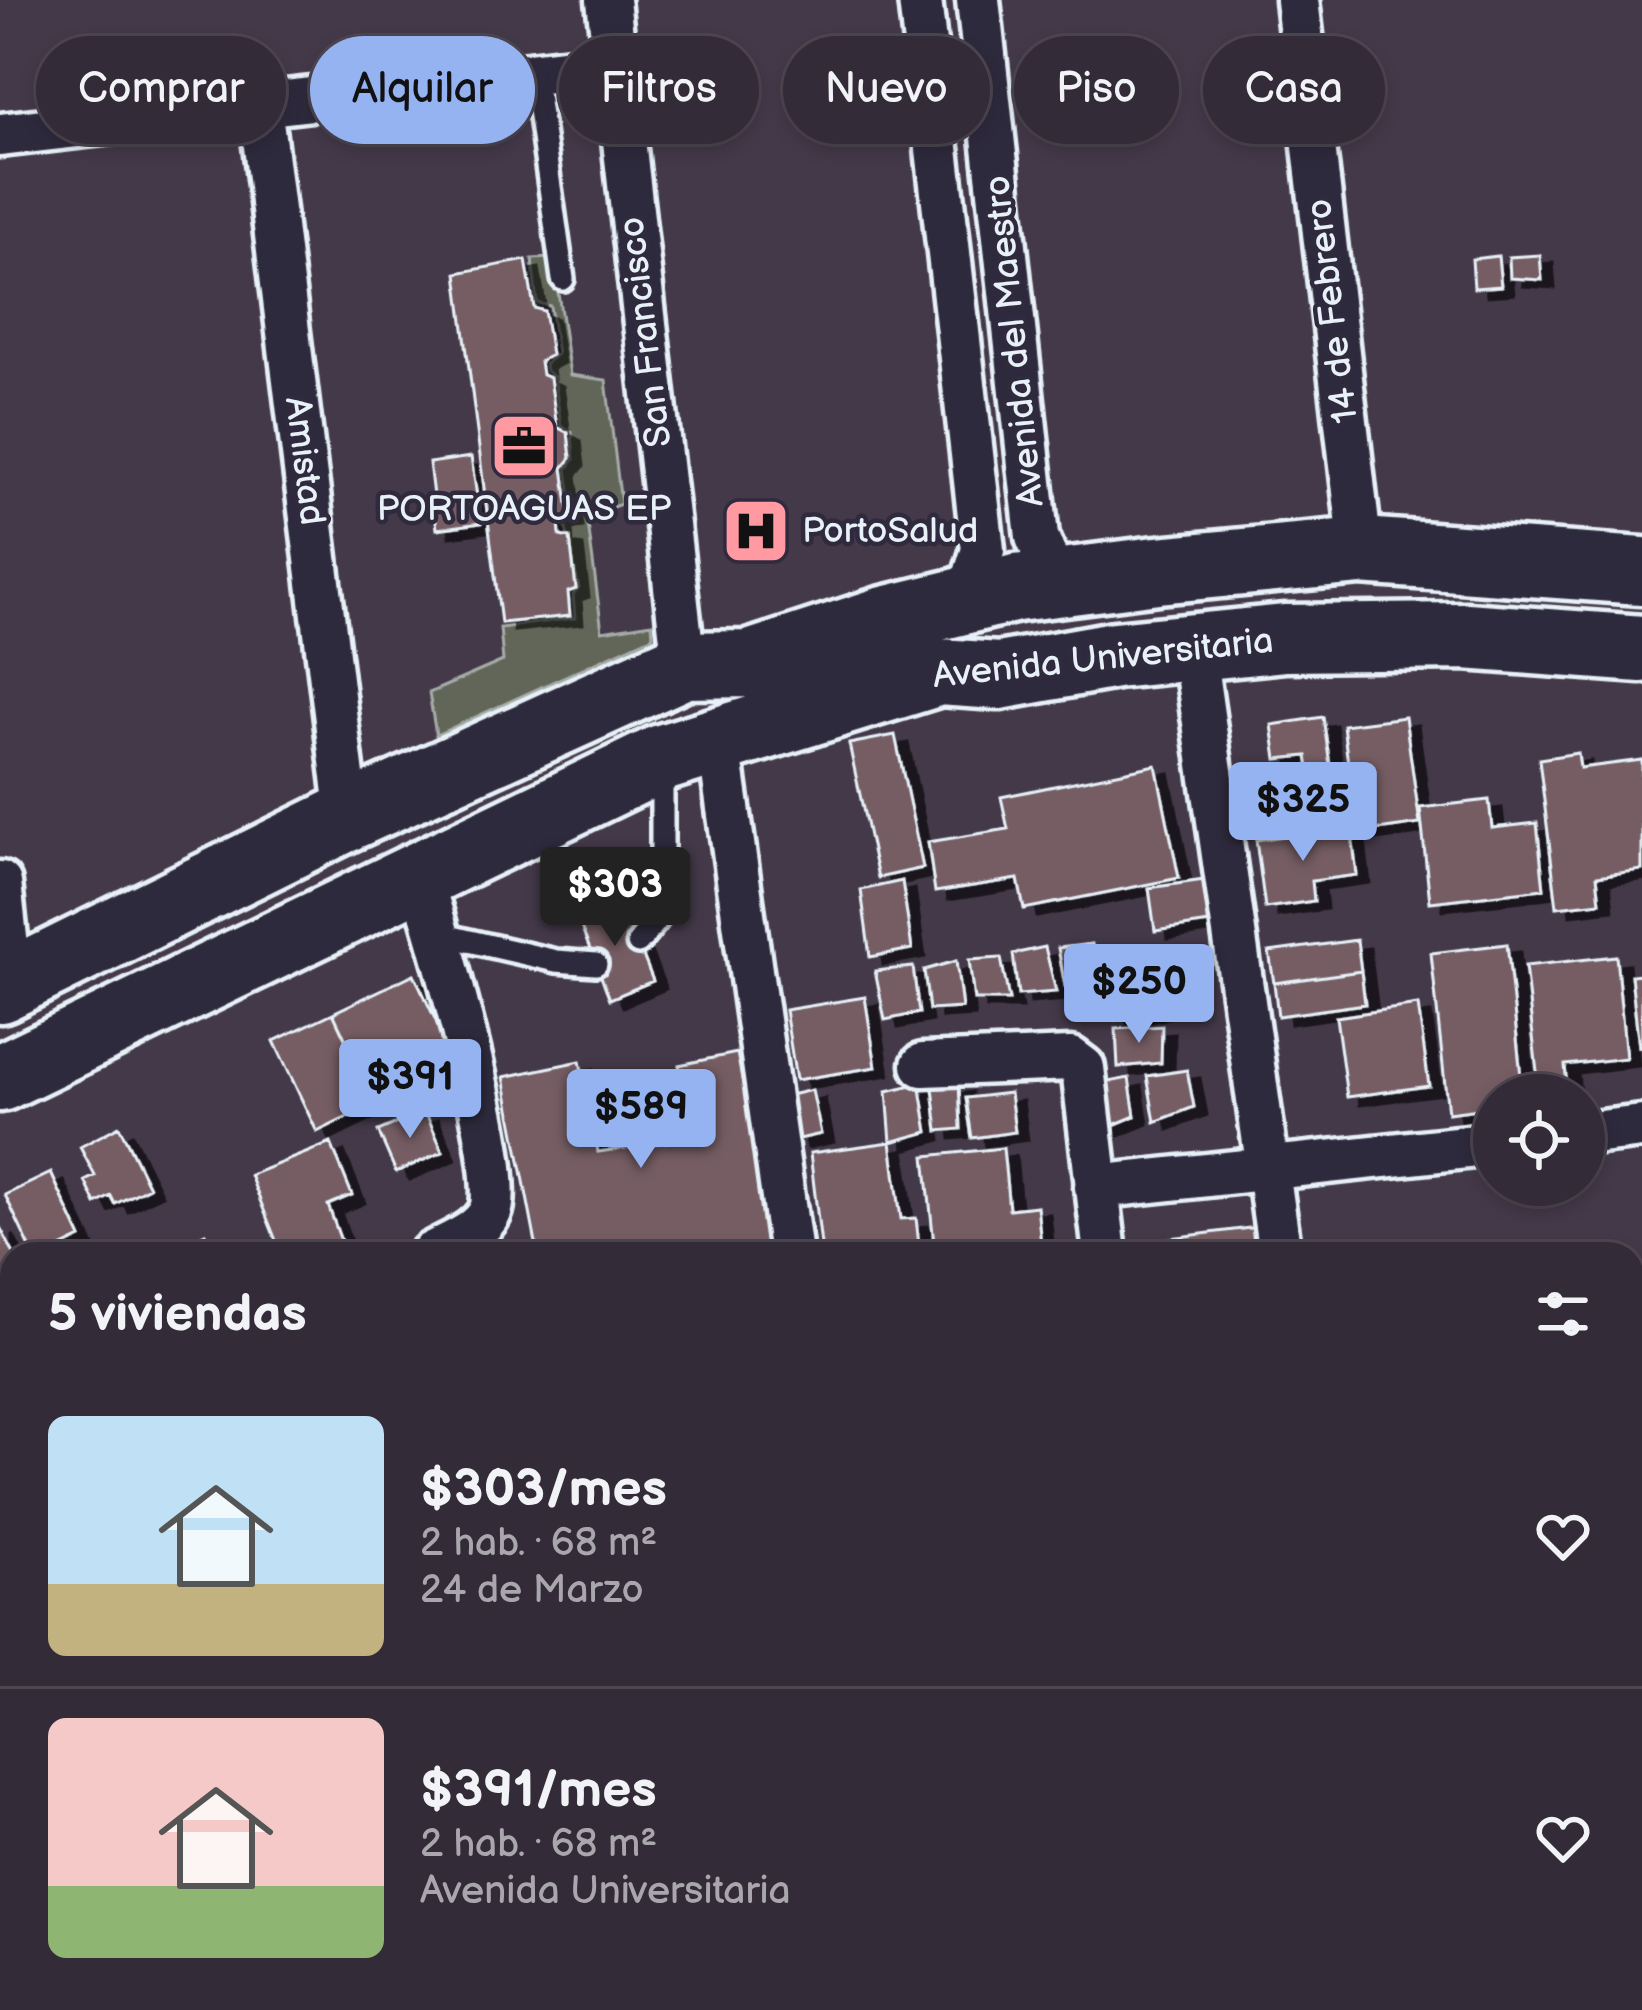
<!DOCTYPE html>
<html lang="es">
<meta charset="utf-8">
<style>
:root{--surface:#332b37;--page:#3b333f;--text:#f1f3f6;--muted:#a9a7ad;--line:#4e4752;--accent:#95b2f1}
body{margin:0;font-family:"Balsamiq Sans",sans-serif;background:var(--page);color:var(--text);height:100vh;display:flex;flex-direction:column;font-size:45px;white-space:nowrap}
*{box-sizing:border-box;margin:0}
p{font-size:39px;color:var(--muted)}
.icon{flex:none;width:66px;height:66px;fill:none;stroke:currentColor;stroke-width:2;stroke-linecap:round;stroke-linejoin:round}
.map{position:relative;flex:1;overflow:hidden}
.drawer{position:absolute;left:0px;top:1242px;width:1644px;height:768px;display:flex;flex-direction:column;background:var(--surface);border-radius:36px 36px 0 0;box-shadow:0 6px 18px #0003,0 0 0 3px var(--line)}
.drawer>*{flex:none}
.hud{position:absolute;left:36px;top:36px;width:1572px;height:108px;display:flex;gap:24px}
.buttons{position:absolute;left:1473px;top:1074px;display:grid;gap:24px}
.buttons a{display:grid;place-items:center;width:132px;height:132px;border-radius:50%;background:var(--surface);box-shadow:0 6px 18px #0003,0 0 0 3px var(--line);font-size:60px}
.price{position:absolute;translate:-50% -102px;padding:0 27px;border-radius:12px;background:var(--accent);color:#111;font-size:39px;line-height:78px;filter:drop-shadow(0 3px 6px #0008)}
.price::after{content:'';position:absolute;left:50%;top:72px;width:36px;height:27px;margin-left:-18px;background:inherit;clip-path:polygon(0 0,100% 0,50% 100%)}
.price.on{background:#222;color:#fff}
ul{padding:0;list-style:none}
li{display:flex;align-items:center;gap:36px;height:300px;padding:0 48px}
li+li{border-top:3px solid var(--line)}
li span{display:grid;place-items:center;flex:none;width:336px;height:240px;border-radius:18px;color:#555}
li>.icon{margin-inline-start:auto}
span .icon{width:144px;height:144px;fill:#fffc;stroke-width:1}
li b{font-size:51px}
h2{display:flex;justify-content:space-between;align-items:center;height:144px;padding:0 48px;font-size:51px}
.pill{padding:0 42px;border-radius:54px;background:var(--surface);box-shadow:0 6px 18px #0003,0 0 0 3px var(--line);font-size:42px;line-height:108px}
.pill.on{background:var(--accent);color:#111}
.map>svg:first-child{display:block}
.green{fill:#626659;stroke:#a5aca8;stroke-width:3}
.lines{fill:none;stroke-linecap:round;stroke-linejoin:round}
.canal{stroke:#486171;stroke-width:42}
.building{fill:#745d64;stroke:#e8f1f8;stroke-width:3;filter:url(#shadow)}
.service-casing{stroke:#e8f1f8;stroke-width:30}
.minor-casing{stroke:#e8f1f8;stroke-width:51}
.primary-casing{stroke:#e8f1f8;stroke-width:75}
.service{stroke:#2f2a3d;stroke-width:21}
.minor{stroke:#2f2a3d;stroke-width:42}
.primary{stroke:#2f2a3d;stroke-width:66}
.labels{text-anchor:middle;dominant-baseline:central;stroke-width:9;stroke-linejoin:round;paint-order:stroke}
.street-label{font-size:36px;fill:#e8f1f8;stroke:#2f2a3d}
.poi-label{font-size:36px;fill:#e8f1f8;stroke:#2f2a3d}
</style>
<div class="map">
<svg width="1642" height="2010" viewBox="0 0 1642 2010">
<defs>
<filter id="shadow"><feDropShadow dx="13" dy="8" stdDeviation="0" flood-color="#0009"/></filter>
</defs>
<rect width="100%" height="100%" fill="#443949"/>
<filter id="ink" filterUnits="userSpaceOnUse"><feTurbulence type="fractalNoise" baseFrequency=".00833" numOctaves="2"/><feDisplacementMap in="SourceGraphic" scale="24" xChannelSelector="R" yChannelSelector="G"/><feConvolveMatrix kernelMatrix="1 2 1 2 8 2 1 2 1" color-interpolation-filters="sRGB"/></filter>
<g filter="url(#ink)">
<path class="green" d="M553,258L570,375L606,380L621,504L587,516L602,631L652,623L653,636L436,735L429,693L503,661L500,628L575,618L573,595L579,588L565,524L574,519L567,469L574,460L572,432L561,425L554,377L546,371L545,364L557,354L550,306L537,303L532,259Z"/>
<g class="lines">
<path class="canal" d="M1632,1742L1642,1735
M193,2010L226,1998
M1258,2010L1275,1998"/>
</g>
<path class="building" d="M1540,255L1542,280L1510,278L1509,257Z
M1498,256L1501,286L1474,288L1472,259Z
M526,260L534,308L544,311L551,355L540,361L542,375L550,378L557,427L568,433L571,458L563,468L570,519L559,521L560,536L570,538L576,589L568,592L570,616L501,623L457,273Z
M471,457L481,523L437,529L429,463Z
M1323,717L1330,765L1309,768L1307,756L1277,759L1272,725Z
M1405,717L1420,824L1357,833L1343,725Z
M895,735L923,868L878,878L849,744Z
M1578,753L1580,768L1642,760V870L1597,876L1600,902L1557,907L1539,759Z
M1156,765L1179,878L1024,909L1018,879L935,892L928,842L1008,829L1001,797Z
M1489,800L1492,828L1537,823L1544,889L1430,902L1420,808Z
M1351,827L1357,875L1312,881L1314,901L1265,908L1256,840Z
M1204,880L1210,923L1155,931L1149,888Z
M902,881L912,949L870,957L861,890Z
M620,898L653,981L610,999L577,917Z
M1357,940L1361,971L1274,983L1269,952Z
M1092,944L1102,989L1065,986L1058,948Z
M1507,944L1523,1095H1494V1107L1448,1113L1431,953Z
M1045,947L1056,992L1018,995L1013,954Z
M1616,956L1626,1058L1565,1065L1567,1087L1539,1089L1525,966Z
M1001,958L1009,1000H974L969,960Z
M956,961L962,1008L929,1010L924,970Z
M913,967L919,1013L885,1020L875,971Z
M1361,971L1365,1004L1278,1016L1274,983Z
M414,974L450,1051L369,1090L333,1013Z
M1642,974V1046L1639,1047L1631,975Z
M1151,977L1159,1009L1115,1020L1107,985Z
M865,997L876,1067L796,1080L785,1010Z
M1418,1005L1429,1086L1347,1097L1336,1017Z
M333,1013L376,1103L317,1132L274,1041Z
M1162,1026L1161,1063L1118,1067L1116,1029Z
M737,1053L776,1254H538L504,1077L580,1061L598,1152L693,1138L679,1065Z
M1187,1070L1194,1107L1155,1122L1147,1076Z
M1129,1078L1135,1116L1099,1131L1093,1085Z
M920,1083L928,1132L891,1142L887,1091Z
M959,1084L961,1129L938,1131L933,1088Z
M812,1090L821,1134L795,1140L786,1096Z
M1010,1093L1015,1132L972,1138L966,1098Z
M425,1111L443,1152L396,1172L378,1131Z
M119,1126L149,1187L115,1204L111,1196L96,1204L85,1181L95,1176L80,1147Z
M891,1142L901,1219L916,1218L920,1254H822L810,1153Z
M331,1143L352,1195L328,1205L341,1241L331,1249L332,1254H297L292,1242L279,1248L250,1175Z
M1003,1148L1009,1209L1037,1206L1042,1254H935L925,1156Z
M51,1173L81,1238L48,1254H33L5,1195Z
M0,1227L14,1254L12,1274L0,1280Z
M1258,1227L1262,1254H1156L1154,1240Z
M205,1233L215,1254H162Z
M1642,1306V1372L1632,1373V1308Z
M2,1316L12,1340V1417L0,1422Z
M10,1507L12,1510L11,1587L0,1566V1512Z
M12,1605V1666L0,1671V1610Z
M12,1767V1814L0,1819V1773Z
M12,1823V1859L0,1863V1827Z
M12,1868V1897L8,1898L0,1873Z
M1632,1945H1642V2010H1628Z
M645,1998H708L711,2010H648Z
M740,1998H792L748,2010H743Z
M1033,1999L1034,2010H971V2006Z"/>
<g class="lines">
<defs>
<path id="service" d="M534,74L563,279
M439,934L556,961L596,964
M638,943L657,920L662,899V765"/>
<path id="minor" d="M608,0L684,665
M920,0L983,550L973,581L943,602
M978,0L1037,537L1049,565L1084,579
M1297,0L1361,551
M260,105L348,817
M0,135L615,64
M1193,645L1280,1254
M718,737L791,1254
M418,871C435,920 508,1175 490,1212C480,1233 450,1243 431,1254
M0,883L11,984
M923,1065L1071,1059L1083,1068L1105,1254
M1584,1134L1642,1127
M1096,1187L1494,1144
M0,1487L12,1481
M1632,1709L1642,1703
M0,1988L14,2010
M544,1998L569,2010
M884,1998L885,2010
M138,2010L165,1998
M1186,2010L1204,1998"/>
<path id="primary" d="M0,989L348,817L684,665L750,664L885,620L1016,588L1157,570L1361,551L1642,571
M0,1078L662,758L939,672L999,676L1115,655L1285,638L1465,636L1642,649"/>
</defs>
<use href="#service" class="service-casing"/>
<use href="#minor" class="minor-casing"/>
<use href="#primary" class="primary-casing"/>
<use href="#service" class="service"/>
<use href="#minor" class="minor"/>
<use href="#primary" class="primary"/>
</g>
</g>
<defs>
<symbol id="office-square" viewBox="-11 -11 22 22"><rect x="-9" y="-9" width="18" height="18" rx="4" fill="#ff9aa2" stroke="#2f2a3d"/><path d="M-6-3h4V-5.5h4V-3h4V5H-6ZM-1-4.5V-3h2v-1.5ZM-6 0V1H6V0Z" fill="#111"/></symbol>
<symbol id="hospital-square" viewBox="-11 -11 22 22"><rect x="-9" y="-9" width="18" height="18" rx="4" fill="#ff9aa2" stroke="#2f2a3d"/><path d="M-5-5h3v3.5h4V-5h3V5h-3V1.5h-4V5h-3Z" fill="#111"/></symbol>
</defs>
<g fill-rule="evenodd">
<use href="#office-square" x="486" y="408" width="76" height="76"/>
<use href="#hospital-square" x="718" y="493" width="76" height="76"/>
</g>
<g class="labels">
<g class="street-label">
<text transform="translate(1333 311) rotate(-97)">14 de Febrero</text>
<text transform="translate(646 332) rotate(-97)">San Francisco</text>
<text transform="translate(1015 341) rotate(-96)">Avenida del Maestro</text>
<text transform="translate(304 461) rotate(83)">Amistad</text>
<text transform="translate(1103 659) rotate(-6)">Avenida Universitaria</text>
</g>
<g class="poi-label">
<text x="524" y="509">PORTOAGUAS EP</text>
<text x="802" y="531" text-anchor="start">PortoSalud</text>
</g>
</g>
</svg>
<div class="buttons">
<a><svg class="icon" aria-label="locate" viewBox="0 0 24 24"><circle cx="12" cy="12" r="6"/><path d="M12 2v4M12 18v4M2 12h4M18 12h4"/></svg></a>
</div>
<b class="price" style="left:1303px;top:864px">$325</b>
<b class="price on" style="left:615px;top:949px">$303</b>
<b class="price" style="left:1139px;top:1046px">$250</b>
<b class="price" style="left:410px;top:1141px">$391</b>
<b class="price" style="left:641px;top:1171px">$589</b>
<div class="hud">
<a class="pill">Comprar</a>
<a class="pill on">Alquilar</a>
<a class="pill">Filtros</a>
<a class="pill">Nuevo</a>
<a class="pill">Piso</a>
<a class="pill">Casa</a>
</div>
<section class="drawer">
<h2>5 viviendas<svg class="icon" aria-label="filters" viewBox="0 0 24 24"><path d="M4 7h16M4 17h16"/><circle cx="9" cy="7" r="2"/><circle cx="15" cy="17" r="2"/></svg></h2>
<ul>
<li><span style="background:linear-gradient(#bfe0f5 70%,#c2b280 0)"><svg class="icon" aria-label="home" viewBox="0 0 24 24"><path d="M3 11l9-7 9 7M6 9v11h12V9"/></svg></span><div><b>$303/mes</b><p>2 hab. · 68 m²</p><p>24 de Marzo</p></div><svg class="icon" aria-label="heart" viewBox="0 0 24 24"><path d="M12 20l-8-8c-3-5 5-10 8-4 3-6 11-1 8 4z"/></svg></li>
<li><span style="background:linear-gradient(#f6c9c9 70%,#8fb573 0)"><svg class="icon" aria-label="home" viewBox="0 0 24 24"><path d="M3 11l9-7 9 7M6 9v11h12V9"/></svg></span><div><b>$391/mes</b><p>2 hab. · 68 m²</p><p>Avenida Universitaria</p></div><svg class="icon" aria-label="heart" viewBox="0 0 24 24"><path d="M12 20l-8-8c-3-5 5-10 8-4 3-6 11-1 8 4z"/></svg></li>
</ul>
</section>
</div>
